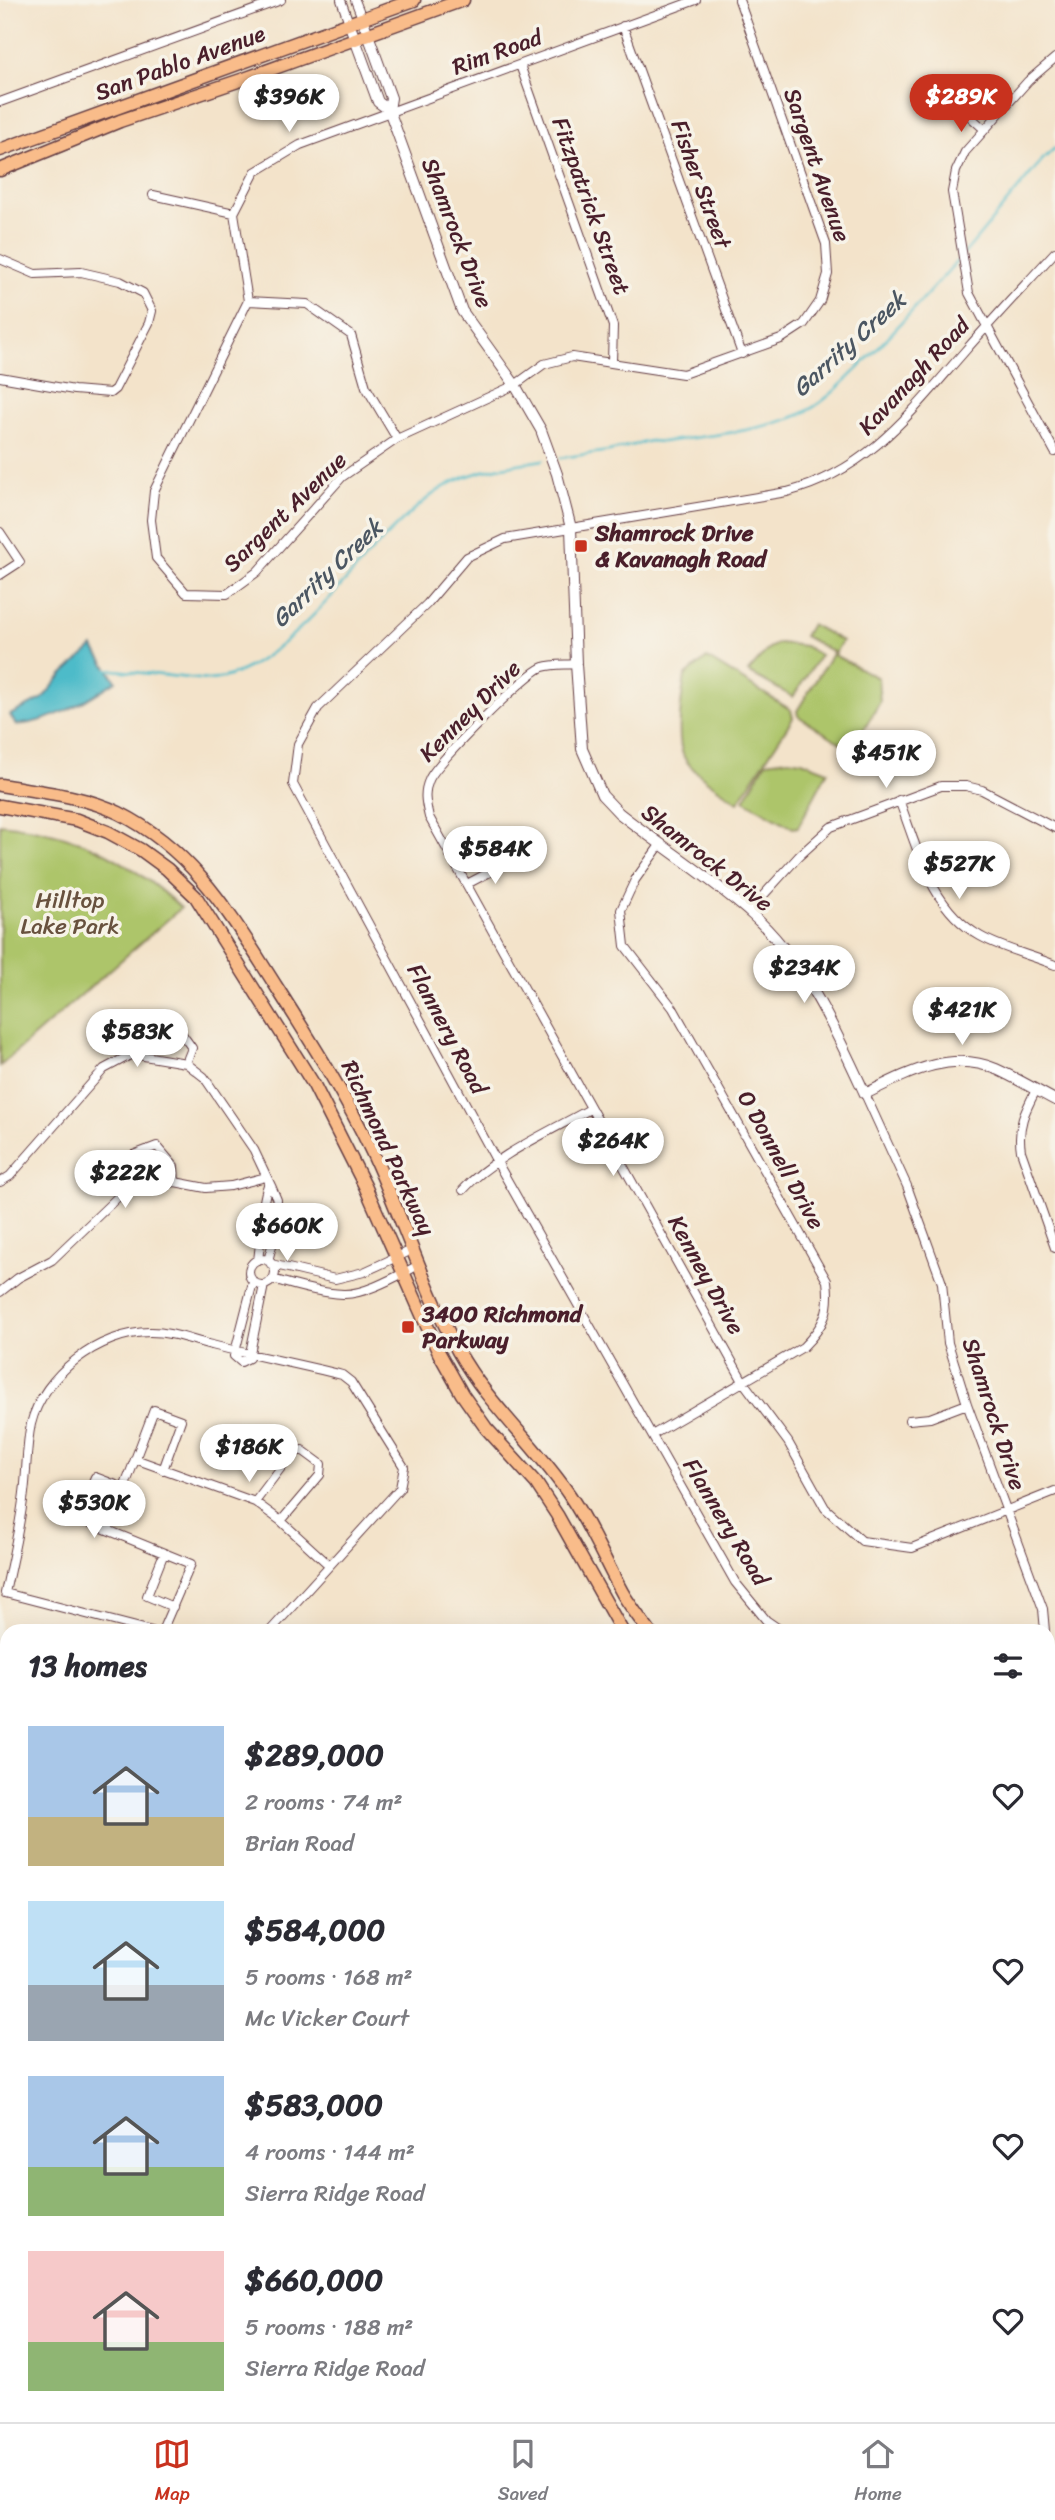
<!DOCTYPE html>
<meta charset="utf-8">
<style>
:root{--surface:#fff;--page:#f2f2f3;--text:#2b2b33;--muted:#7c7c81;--line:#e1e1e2;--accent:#c8321e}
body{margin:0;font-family:Sriracha,sans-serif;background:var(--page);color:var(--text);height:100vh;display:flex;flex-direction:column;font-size:26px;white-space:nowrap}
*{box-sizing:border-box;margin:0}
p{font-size:23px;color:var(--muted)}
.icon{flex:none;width:38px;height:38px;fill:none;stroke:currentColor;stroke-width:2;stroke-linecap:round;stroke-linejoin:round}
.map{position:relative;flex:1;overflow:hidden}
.panel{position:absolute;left:0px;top:1624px;width:1055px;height:798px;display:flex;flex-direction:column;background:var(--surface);border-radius:21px 21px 0 0;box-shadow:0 7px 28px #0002}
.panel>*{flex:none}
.price{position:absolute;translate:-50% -60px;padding:0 16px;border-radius:24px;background:#fff;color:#222;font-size:23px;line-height:46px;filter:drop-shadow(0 2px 4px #0008)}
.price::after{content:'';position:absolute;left:50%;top:42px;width:21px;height:16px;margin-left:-10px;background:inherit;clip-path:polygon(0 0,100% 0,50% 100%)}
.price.on{background:var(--accent);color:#fff}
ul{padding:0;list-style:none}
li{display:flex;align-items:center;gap:21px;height:175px;padding:0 28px}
li span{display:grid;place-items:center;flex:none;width:196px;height:140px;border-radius:0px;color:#555}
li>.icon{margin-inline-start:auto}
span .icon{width:84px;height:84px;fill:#fffc;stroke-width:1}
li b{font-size:30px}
h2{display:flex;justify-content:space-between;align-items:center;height:84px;padding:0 28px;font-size:30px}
.menu{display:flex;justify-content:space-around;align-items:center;height:98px;border-top:2px solid var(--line);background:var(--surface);font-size:19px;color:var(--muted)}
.menu a{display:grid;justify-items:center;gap:4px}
.menu .on{color:var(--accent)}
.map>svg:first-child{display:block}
.green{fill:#adc56a;stroke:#7c724a;stroke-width:2}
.water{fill:#4ebbc9;stroke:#4c6d7a;stroke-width:2}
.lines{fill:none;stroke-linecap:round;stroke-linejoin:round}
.stream{stroke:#4ebbc9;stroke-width:2.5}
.minor-casing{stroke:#633c43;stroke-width:10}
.tertiary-casing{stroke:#633c43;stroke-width:12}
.primary-casing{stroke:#633c43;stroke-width:15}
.trunk-casing{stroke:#633c43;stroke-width:15}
.motorway-casing{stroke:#633c43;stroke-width:17}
.minor{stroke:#fff;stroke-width:8}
.tertiary{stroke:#fff;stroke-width:10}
.primary{stroke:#f9bc8a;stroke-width:12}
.trunk{stroke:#f9bc8a;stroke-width:12}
.motorway{stroke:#f9bc8a;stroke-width:14}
.poi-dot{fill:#c8321e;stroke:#f7f3e8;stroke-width:2.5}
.labels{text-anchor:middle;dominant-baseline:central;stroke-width:7;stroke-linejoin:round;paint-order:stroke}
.street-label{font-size:23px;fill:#4a1f2b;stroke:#f7f3e8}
.poi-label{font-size:23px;font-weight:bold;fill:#4a1f2b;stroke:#f7f3e8;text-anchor:start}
.park-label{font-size:23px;fill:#68513e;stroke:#f7f3e8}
.water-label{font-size:24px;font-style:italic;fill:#4b5662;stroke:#f7f3e8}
</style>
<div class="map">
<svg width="1055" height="2422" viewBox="0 0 1055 2422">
<rect width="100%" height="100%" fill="#f7f3e8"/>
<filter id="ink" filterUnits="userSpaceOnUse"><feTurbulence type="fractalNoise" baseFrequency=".0143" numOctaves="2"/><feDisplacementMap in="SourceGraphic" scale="14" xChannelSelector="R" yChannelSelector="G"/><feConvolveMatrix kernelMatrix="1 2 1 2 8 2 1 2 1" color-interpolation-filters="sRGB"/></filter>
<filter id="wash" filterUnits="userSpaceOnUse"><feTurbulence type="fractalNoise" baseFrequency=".00686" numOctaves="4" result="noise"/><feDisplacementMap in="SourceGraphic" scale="28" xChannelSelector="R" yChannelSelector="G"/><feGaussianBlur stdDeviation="1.57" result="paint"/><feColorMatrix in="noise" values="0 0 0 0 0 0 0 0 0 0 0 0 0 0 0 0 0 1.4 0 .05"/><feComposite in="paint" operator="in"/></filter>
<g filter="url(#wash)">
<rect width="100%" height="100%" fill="#f3e3ca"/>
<path class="green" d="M811,624L842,641L835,653L804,636Z
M779,643L805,646L820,655L793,697L748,672L769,648Z
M832,654L878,678L880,702L863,731L847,747L798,716L797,711Z
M707,658L791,710L793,718L738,802C723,791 693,774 684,757C675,738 682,696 685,676Z
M788,759L802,761L828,771L798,827L793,828L744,800L766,762Z
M0,824C78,833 123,855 181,908L0,1066Z"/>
<path class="water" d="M93,647L116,681C85,701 54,722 16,725L10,715L42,699L63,674Z"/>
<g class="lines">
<path class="stream" d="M964,254L1043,159L1055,148
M560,458L609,451L650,441L663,442C705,436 762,431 799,415C823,404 840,386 858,368C894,333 926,295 960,258
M105,669L208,680C265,678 334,594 369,554C388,534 410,512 432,495C464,471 504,466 543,460"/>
</g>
</g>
<g filter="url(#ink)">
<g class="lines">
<defs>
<path id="minor" d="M341,0L349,23
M355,0L362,18
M696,0L300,145L255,172L234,213L248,301L154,491L151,520L156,558L186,593L227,594L257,572L342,477L397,439L515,385L544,364L572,357L683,374L781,339L804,324L820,301L828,274L826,244L739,0
M623,26L742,354
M1055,58L1028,81L965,152L956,171L952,192L969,293L1055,452
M520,65L613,326L612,362
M945,94L984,129
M0,102L281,0
M153,195L234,213
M0,259L35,274L81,272L120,281L143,293L152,311L149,323L115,389L110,393L74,390L0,377
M248,301L307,304L351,335L366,387L397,439
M0,532L20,562L0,575
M576,664C566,665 553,664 543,667C527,672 435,764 429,780C423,793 426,804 429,817L744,1383L788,1442L825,1508L862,1541L912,1548L1055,1491
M899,800C918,849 930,908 980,936C1003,949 1031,955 1055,965
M467,884L509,862
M749,911L799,856L831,827L941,786H966L982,790L1055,828
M132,1054L169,1016L192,1048L186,1063
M1036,1090C1025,1111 1017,1126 1021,1151L1055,1248
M865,1094L907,1186L942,1283L948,1343L967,1404L1043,1609L1045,1631
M0,1182L10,1176L104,1069L132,1054L186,1063L204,1077L254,1150L272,1188L277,1200L274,1238L268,1261
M463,1190C492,1157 551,1131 590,1109
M123,1192L112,1163L157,1146L174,1166L175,1182
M249 1272a13 13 0 1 1 26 0a13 13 0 1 1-26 0Z
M258,1260C262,1234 260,1207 269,1182
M271,1264L335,1279L364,1272L412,1250
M273,1279C295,1286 319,1293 343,1294C365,1295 399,1275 419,1265
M253,1282L234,1356L241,1362L249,1358L264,1285
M0,1292L18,1278L52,1260L123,1192L175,1182L206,1188L231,1186L266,1177
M909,1420L930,1418L967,1404
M652,1435L803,1347C824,1326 831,1311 827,1281L673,1008L625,946L621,910L635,880L660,845
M135,1459L255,1502L281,1521L329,1565
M124,1488L95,1477L78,1518L191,1564L162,1631
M255,1502L292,1453L302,1450L321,1464L320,1475L281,1521
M108,1530L154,1410L181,1420L163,1470
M164,1553L147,1596L173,1607
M5,1593C12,1560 20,1527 24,1493C27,1471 26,1446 31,1424C43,1375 99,1332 150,1332C173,1332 190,1340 212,1345C255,1356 299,1364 342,1375L351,1382L404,1467L400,1488L270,1631
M5,1593L152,1631
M782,1631L766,1620L735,1582L497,1162L293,784L298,744L318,708L427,604L467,557L505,539L787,492C869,471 912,411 965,351C994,318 1025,285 1055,252
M1048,1670L1055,1671
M0,1838L7,1842
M0,1861L7,1857
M0,2304L7,2306
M0,2319L7,2320
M948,2415L952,2422"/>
<path id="tertiary" d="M362,18L391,98L389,110L462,311L515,385L541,430L557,474L571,528L576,664L582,749L602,795L619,813C661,846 707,875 747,910C804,959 834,1027 865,1094C906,1074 950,1049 996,1069C1016,1078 1036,1090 1055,1100
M349,23L378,102L389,110
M0,2035L7,2033
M0,2054L7,2052"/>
<path id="primary" d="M0,150L414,0
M0,170L120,121L244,79L463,0"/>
<path id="trunk" d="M0,785C40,792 82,795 119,813C187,847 223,903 262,964C301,1026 341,1086 372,1152C402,1217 424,1288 458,1351C488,1405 536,1445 570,1496C591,1527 605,1562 623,1594C631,1607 640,1619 649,1631
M0,806L77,820L108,832L141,850L167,869L196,897L314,1085L365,1186L439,1353L462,1394L486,1428L536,1483L557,1515L622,1631"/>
<path id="motorway" d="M1048,1885L1055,1888
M1048,2016L1055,2011
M1048,2038L1055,2033
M1048,2055L1055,2050
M1048,2089L1055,2085
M1048,2136L1055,2123
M1048,2186L1055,2197
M1048,2230L1055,2231
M607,2422L613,2415
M659,2422L665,2415"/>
</defs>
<use href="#minor" class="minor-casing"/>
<use href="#tertiary" class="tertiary-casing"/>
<use href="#primary" class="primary-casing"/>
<use href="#trunk" class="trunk-casing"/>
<use href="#motorway" class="motorway-casing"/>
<use href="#minor" class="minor"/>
<use href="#tertiary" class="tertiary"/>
<use href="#primary" class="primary"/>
<use href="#trunk" class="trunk"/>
<use href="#motorway" class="motorway"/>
</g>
</g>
<g class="poi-dot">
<rect x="574" y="539" width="14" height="14" rx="3.5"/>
<rect x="401" y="1320" width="14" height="14" rx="3.5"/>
</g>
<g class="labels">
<g class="street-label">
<text transform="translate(497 52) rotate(-20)">Rim Road</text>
<text transform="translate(180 63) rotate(-20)">San Pablo Avenue</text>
<text transform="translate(817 165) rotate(71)">Sargent Avenue</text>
<text transform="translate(701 184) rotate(70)">Fisher Street</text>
<text transform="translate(591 206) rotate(70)">Fitzpatrick Street</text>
<text transform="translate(457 233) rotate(69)">Shamrock Drive</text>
<text transform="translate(914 376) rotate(-47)">Kavanagh Road</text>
<text transform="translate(285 512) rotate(-44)">Sargent Avenue</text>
<text transform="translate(470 711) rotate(-45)">Kenney Drive</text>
<text transform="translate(707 858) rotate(38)">Shamrock Drive</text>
<text transform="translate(447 1029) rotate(62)">Flannery Road</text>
<text transform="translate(388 1148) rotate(65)">Richmond Parkway</text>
<text transform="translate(781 1160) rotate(61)">O Donnell Drive</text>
<text transform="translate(706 1275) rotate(61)">Kenney Drive</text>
<text transform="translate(994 1414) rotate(72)">Shamrock Drive</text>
<text transform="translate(726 1522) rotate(59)">Flannery Road</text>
</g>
<g class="poi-label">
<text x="595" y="533">Shamrock Drive<tspan x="595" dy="26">&amp; Kavanagh Road</tspan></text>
<text x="422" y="1314">3400 Richmond<tspan x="422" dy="26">Parkway</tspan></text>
</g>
<g class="park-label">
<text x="70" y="900">Hilltop<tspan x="70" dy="26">Lake Park</tspan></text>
</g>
<g class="water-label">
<text transform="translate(849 344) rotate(-42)">Garrity Creek</text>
<text transform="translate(327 573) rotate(-44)">Garrity Creek</text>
</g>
</g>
</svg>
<b class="price" style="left:289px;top:134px">$396K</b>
<b class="price on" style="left:961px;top:134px">$289K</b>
<b class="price" style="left:886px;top:790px">$451K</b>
<b class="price" style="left:495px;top:886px">$584K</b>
<b class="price" style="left:959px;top:901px">$527K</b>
<b class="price" style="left:804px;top:1005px">$234K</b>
<b class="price" style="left:962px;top:1047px">$421K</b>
<b class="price" style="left:137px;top:1069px">$583K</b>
<b class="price" style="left:613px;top:1178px">$264K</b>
<b class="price" style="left:125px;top:1210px">$222K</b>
<b class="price" style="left:287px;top:1263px">$660K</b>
<b class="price" style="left:249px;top:1484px">$186K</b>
<b class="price" style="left:94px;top:1540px">$530K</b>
<section class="panel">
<h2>13 homes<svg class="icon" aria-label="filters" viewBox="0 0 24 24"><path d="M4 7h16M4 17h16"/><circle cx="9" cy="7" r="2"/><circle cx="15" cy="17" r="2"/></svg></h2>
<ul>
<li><span style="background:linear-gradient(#a9c7e8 65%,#c2b280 0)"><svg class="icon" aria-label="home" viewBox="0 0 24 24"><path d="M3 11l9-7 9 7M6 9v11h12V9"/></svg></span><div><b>$289,000</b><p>2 rooms · 74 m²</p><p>Brian Road</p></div><svg class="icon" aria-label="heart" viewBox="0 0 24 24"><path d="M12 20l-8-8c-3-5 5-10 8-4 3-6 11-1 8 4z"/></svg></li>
<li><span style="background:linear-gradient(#bfe0f5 60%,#9aa5b1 0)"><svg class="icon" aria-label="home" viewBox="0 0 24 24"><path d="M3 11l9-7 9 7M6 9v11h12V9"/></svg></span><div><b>$584,000</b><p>5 rooms · 168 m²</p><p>Mc Vicker Court</p></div><svg class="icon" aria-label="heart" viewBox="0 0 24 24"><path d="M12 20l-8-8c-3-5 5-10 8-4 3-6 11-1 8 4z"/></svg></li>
<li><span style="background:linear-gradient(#a9c7e8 65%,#8fb573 0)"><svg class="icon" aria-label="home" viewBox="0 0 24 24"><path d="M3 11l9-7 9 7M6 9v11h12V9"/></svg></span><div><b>$583,000</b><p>4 rooms · 144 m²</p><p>Sierra Ridge Road</p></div><svg class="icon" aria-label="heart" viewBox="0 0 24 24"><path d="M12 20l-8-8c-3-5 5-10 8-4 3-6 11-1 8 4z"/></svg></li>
<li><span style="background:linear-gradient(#f6c9c9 65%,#8fb573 0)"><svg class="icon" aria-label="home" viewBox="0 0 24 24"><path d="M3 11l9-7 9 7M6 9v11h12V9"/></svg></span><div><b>$660,000</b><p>5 rooms · 188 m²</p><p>Sierra Ridge Road</p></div><svg class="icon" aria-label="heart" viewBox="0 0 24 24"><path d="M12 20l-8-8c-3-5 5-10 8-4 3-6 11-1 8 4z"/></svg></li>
</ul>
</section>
</div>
<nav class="menu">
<a class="on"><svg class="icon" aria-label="map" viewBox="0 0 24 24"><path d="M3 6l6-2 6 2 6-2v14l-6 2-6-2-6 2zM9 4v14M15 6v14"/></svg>Map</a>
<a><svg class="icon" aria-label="saved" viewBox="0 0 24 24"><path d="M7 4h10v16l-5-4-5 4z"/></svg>Saved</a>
<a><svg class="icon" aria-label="home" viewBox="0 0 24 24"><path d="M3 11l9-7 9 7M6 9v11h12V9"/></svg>Home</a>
</nav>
